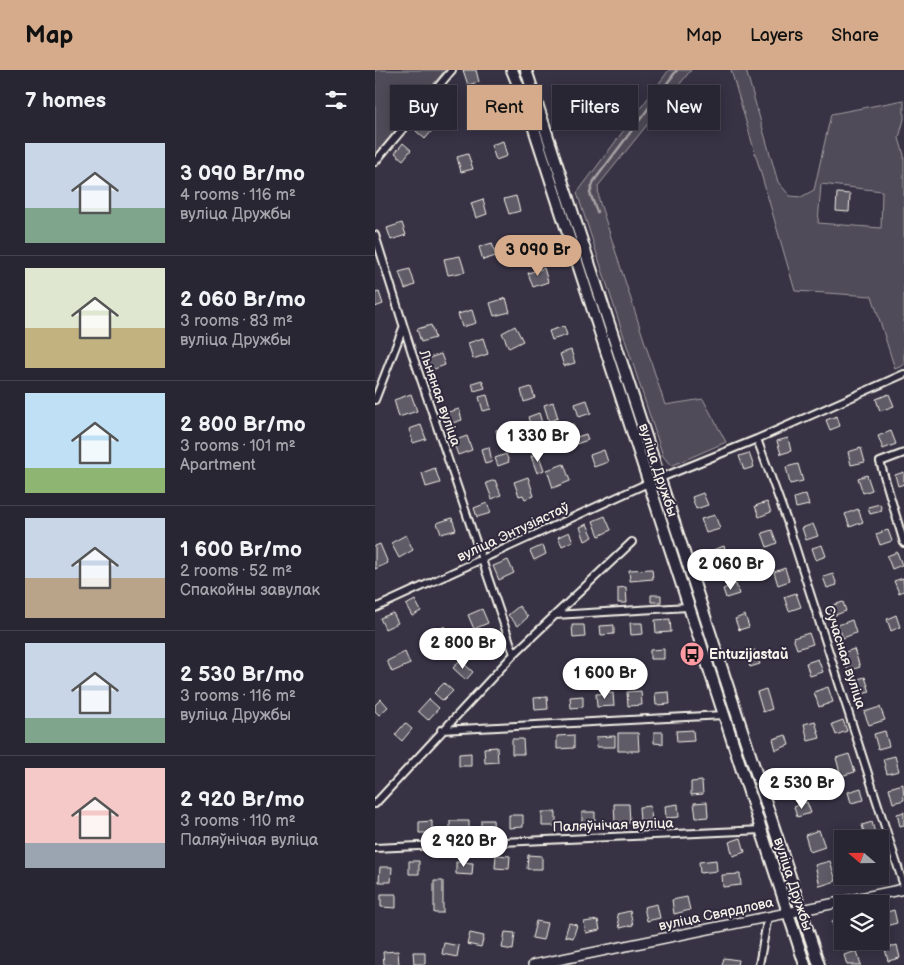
<!DOCTYPE html>
<meta charset="utf-8">
<style>
:root{--surface:#292633;--page:#312e3b;--text:#f1f3f6;--muted:#a5a5ac;--line:#45434e;--accent:#d6ab8b}
body{margin:0;font-family:"Balsamiq Sans",sans-serif;background:var(--page);color:var(--text);height:100vh;display:flex;flex-direction:column;font-size:19px;white-space:nowrap}
*{box-sizing:border-box;margin:0}
p{font-size:16px;color:var(--muted)}
.icon{flex:none;width:28px;height:28px;fill:none;stroke:currentColor;stroke-width:2;stroke-linecap:round;stroke-linejoin:round}
.map{position:relative;flex:1;overflow:hidden}
.details{display:flex;flex-direction:column;background:var(--surface);width:375px}
.details>*{flex:none}
.top-card{position:absolute;left:15px;top:15px;width:439px;height:45px;display:flex;gap:10px}
.needle{width:32px;rotate:290deg}
.buttons{position:absolute;left:459px;top:760px;display:grid;gap:10px}
.buttons a{display:grid;place-items:center;width:55px;height:55px;border-radius:0px;background:var(--surface);box-shadow:0 2px 12px #0003,0 0 0 1px var(--line);font-size:25px}
.price{position:absolute;translate:-50% -42px;padding:0 11px;border-radius:18px;background:#fff;color:#222;font-size:16px;line-height:32px;filter:drop-shadow(0 1px 2px #0008)}
.price::after{content:'';position:absolute;left:50%;top:30px;width:15px;height:11px;margin-left:-8px;background:inherit;clip-path:polygon(0 0,100% 0,50% 100%)}
.price.selected{background:var(--accent);color:#111}
ul{padding:0;list-style:none}
li{display:flex;align-items:center;gap:15px;height:125px;padding:0 25px}
li+li{border-top:1px solid var(--line)}
li span{display:grid;place-items:center;flex:none;width:140px;height:100px;border-radius:0px;color:#555}
li>.icon{margin-inline-start:auto}
span .icon{width:60px;height:60px;fill:#fffc;stroke-width:1}
li b{font-size:21px}
h2{display:flex;justify-content:space-between;align-items:center;height:60px;padding:0 25px;font-size:21px}
.chip{padding:0 18px;border-radius:0px;background:var(--surface);box-shadow:0 2px 12px #0003,0 0 0 1px var(--line);font-size:18px;line-height:45px}
.chip.selected{background:var(--accent);color:#111}
header{display:flex;align-items:center;gap:30px;box-sizing:border-box;height:70px;padding:0 25px;background:var(--accent);color:#111}
header strong{font-size:24px}
nav{display:flex;gap:28px;margin-inline-start:auto;font-size:18px}
main{display:flex;flex:1;min-height:0}
.map>svg:first-child{display:block}
.green{fill:#504b59;stroke:#a29ea0;fill-rule:evenodd}
.lines{fill:none;stroke-linecap:round;stroke-linejoin:round}
.stream{stroke:#a6a2a4;stroke-width:2.5}
.building{fill:#5f5c67;stroke:#f4f1e8}
.street-casing{stroke:#f4f1e8;stroke-width:10}
.secondary-casing{stroke:#f4f1e8;stroke-width:12}
.primary-casing{stroke:#f4f1e8;stroke-width:14}
.street{stroke:#2f2a3d;stroke-width:6}
.secondary{stroke:#2f2a3d;stroke-width:9}
.primary{stroke:#2f2a3d;stroke-width:10}
.labels{text-anchor:middle;dominant-baseline:central;stroke-width:4;stroke-linejoin:round;paint-order:stroke}
.street-label{font-size:14px;fill:#f4f1e8;stroke:#2f2a3d}
.poi-label{font-size:14px;font-weight:bold;fill:#f4f1e8;stroke:#2f2a3d;text-anchor:start}
</style>
<header>
<strong>Map</strong>
<nav><a>Map</a><a>Layers</a><a>Share</a></nav>
</header>
<main>
<section class="details">
<h2>7 homes<svg class="icon" aria-label="filters" viewBox="0 0 24 24"><path d="M4 7h16M4 17h16"/><circle cx="9" cy="7" r="2"/><circle cx="15" cy="17" r="2"/></svg></h2>
<ul>
<li><span style="background:linear-gradient(#c9d6e8 65%,#7fa58c 0)"><svg class="icon" aria-label="home" viewBox="0 0 24 24"><path d="M3 11l9-7 9 7M6 9v11h12V9"/></svg></span><div><b>3 090 Br/mo</b><p>4 rooms · 116 m²</p><p>вуліца Дружбы</p></div></li>
<li><span style="background:linear-gradient(#dfe7d0 60%,#c2b280 0)"><svg class="icon" aria-label="home" viewBox="0 0 24 24"><path d="M3 11l9-7 9 7M6 9v11h12V9"/></svg></span><div><b>2 060 Br/mo</b><p>3 rooms · 83 m²</p><p>вуліца Дружбы</p></div></li>
<li><span style="background:linear-gradient(#bfe0f5 75%,#8fb573 0)"><svg class="icon" aria-label="home" viewBox="0 0 24 24"><path d="M3 11l9-7 9 7M6 9v11h12V9"/></svg></span><div><b>2 800 Br/mo</b><p>3 rooms · 101 m²</p><p>Apartment</p></div></li>
<li><span style="background:linear-gradient(#c9d6e8 60%,#b9a48a 0)"><svg class="icon" aria-label="home" viewBox="0 0 24 24"><path d="M3 11l9-7 9 7M6 9v11h12V9"/></svg></span><div><b>1 600 Br/mo</b><p>2 rooms · 52 m²</p><p>Спакойны завулак</p></div></li>
<li><span style="background:linear-gradient(#c9d6e8 75%,#7fa58c 0)"><svg class="icon" aria-label="home" viewBox="0 0 24 24"><path d="M3 11l9-7 9 7M6 9v11h12V9"/></svg></span><div><b>2 530 Br/mo</b><p>3 rooms · 116 m²</p><p>вуліца Дружбы</p></div></li>
<li><span style="background:linear-gradient(#f6c9c9 75%,#9aa5b1 0)"><svg class="icon" aria-label="home" viewBox="0 0 24 24"><path d="M3 11l9-7 9 7M6 9v11h12V9"/></svg></span><div><b>2 920 Br/mo</b><p>3 rooms · 110 m²</p><p>Паляўнічая вуліца</p></div></li>
</ul>
</section>
<div class="map">
<svg width="529" height="895" viewBox="0 0 529 895">
<rect width="100%" height="100%" fill="#373244"/>
<filter id="ink" filterUnits="userSpaceOnUse"><feTurbulence type="fractalNoise" baseFrequency=".02" numOctaves="2"/><feDisplacementMap in="SourceGraphic" scale="10" xChannelSelector="R" yChannelSelector="G"/><feConvolveMatrix kernelMatrix="1 2 1 2 8 2 1 2 1" color-interpolation-filters="sRGB"/></filter>
<g filter="url(#ink)">
<path class="green" d="M0,0H70L0,85Z
M294,0H316L223,116L224,130L290,335L328,329L351,372L296,396L288,386L202,123Z
M356,0H371L403,112L415,126L426,127L439,120L456,44L529,30V49L524,68L529,85V295L520,299L497,226L420,221ZM446,114L507,121L506,158L443,153Z"/>
<g class="lines">
<path class="stream" d="M222,142L215,123L219,111L302,0"/>
</g>
<path class="building" d="M88,0H101L104,12L93,15Z
M117,33L122,49L111,52L107,37Z
M51,49L60,57L50,69L41,61Z
M128,71L132,86L121,90L116,75Z
M28,73L36,80L28,90L20,83Z
M93,84L98,99L86,102L82,87Z
M462,123L475,124L474,142L461,141Z
M141,126L145,141L134,144L129,129Z
M108,129L112,144L101,148L96,133Z
M27,153L31,165L16,170L12,158Z
M163,168L166,182L153,184L150,171Z
M117,173L121,186L108,190L104,177Z
M85,186L90,202L73,205L69,189Z
M169,198L173,212L158,217L153,203Z
M35,199L40,215L30,219L24,202Z
M4,222L8,234L0,237V223Z
M131,228L135,242L119,246L115,233Z
M97,240L101,253L87,257L83,244Z
M56,255L60,268L46,272L42,259Z
M140,256L148,271L134,278L127,263Z
M189,256L192,265L177,270L174,261Z
M108,268L113,284L98,289L93,273Z
M196,280L200,293L189,296L185,284Z
M66,284L70,295L54,301L51,289Z
M107,310L110,318L99,321L97,313Z
M156,317L160,328L149,332L146,320Z
M36,324L42,341L24,347L19,330Z
M514,324L519,336L505,341L501,329Z
M112,325L116,339L108,341L104,327Z
M212,330L216,343L204,347L200,334Z
M178,332L183,348L174,351L169,335Z
M84,339L87,350L74,354L70,343Z
M164,343L168,356L157,360L153,347Z
M462,346L465,356L455,360L451,350Z
M198,354L201,364L191,367L188,357Z
M46,355L51,369L38,373L34,359Z
M138,355L142,369L125,375L121,360Z
M516,361L521,374L508,379L503,366Z
M211,364L213,370L198,375L196,369Z
M92,366L97,380L83,385L78,371Z
M413,368L416,381L406,384L402,371Z
M114,377L117,392L110,394L106,379Z
M486,378L490,392L476,395L473,382Z
M229,380L233,392L219,397L215,385Z
M163,383L169,400L162,403L156,386Z
M374,383L379,397L369,400L364,386Z
M131,384L134,392L123,396L120,388Z
M189,394L195,411L178,418L172,400Z
M423,394L428,411L415,414L411,397Z
M60,398L65,413L51,417L47,403Z
M529,402V414L523,416L520,405Z
M492,405L497,420L488,423L483,408Z
M153,407L159,426L150,429L148,425L144,426L139,412Z
M120,410L126,425L117,429L111,413Z
M328,423L333,435L321,439L317,427Z
M431,424L434,435L421,438L419,428Z
M392,432L396,442L384,447L380,436Z
M112,433L116,443L102,447L99,438Z
M505,434L507,441L495,444L493,437Z
M483,439L488,452L475,457L470,444Z
M340,445L345,459L331,463L326,449Z
M230,446L236,460L224,466L218,451Z
M77,448L81,460L66,464L62,453Z
M212,454L218,467L210,471L205,457Z
M438,454L443,466L431,470L427,458Z
M397,460L402,473L392,477L387,463Z
M513,460L517,471L505,475L501,464Z
M194,462L198,471L187,476L183,467Z
M31,465L38,480L24,488L16,473Z
M5,474L13,493L0,499V476Z
M168,475L171,484L159,490L155,481Z
M447,475L451,486L441,490L437,478Z
M349,476L355,494L344,497L338,480Z
M522,482L527,495L517,499L512,486Z
M133,490L139,503L124,510L118,496Z
M410,498L414,511L403,515L399,502Z
M277,499L278,509L255,511L254,500Z
M458,504L462,515L452,518L448,507Z
M528,508L529,521L524,523L519,511Z
M361,514L364,524L351,528L348,519Z
M251,517L252,533H243V518Z
M421,523L426,537L414,541L409,527Z
M276,525H286V532H276Z
M40,530L46,541L37,546L31,535Z
M468,532L471,541L458,546L455,536Z
M144,536L153,547L143,556L133,545Z
M107,539L113,553L99,559L93,545Z
M18,543L23,553L10,559L5,548Z
M370,545L374,557L364,560L360,549Z
M521,545L525,557L516,561L512,549Z
M295,549L296,562L281,563L280,550Z
M477,550L481,563L468,568L463,555Z
M255,553H267L268,564L256,565Z
M197,555H209L210,567L198,568Z
M239,555V564L226,565L225,556Z
M70,556L76,570L62,576L57,563Z
M434,563L438,574L422,579L418,568Z
M104,572L107,581L91,587L88,577Z
M289,579V589H275V580Z
M479,579L485,597L473,601L467,583Z
M380,580L385,594L375,597L370,583Z
M30,582L35,594L17,602L12,591Z
M443,589L448,602L435,606L431,593Z
M85,590L98,602L91,610L78,598Z
M490,607L495,622L483,625L479,610Z
M69,613L78,621L68,631L59,623Z
M453,617L458,632L444,637L439,622Z
M391,619L397,639L388,642L382,622Z
M266,621L267,635L253,636L252,622Z
M294,622L295,634L281,635L280,623Z
M238,623L239,636L222,637L221,624Z
M208,626V637L196,638L195,627Z
M172,627L173,639L160,640L159,628Z
M6,629L13,637L4,645L0,641V635Z
M54,629L64,638L53,650L43,641Z
M505,637L510,650L494,655L489,642Z
M468,650L472,661L461,665L457,654Z
M440,651L445,668L433,671L429,654Z
M30,653L37,659L27,671L20,665Z
M318,660L319,671L302,672L301,661Z
M510,661L514,676L503,679L499,664Z
M279,662H288V674L279,673Z
M243,663H263L264,681H243Z
M199,665V678L182,679V666Z
M411,665L414,675L401,680L398,669Z
M240,666V677H222L221,667Z
M137,669H148L149,684H137Z
M122,677L123,692L110,693L109,678Z
M96,683V696H84V684Z
M474,684L480,702L466,706L461,688Z
M520,686L524,701L512,704L508,689Z
M423,703L428,718L417,722L412,707Z
M327,711L328,724L316,725V712Z
M528,714L529,730L518,733L514,718Z
M486,718L489,730L476,733L473,722Z
M332,732L333,747L321,748L319,733Z
M432,732L436,743L422,747L419,737Z
M239,734H254L255,753H240Z
M303,734L304,747L291,748L290,736Z
M275,736L277,750L265,751L264,737Z
M167,742H181V756H167Z
M207,742H220V755H207Z
M529,742V755L525,756L522,744Z
M134,745H148V757L134,758Z
M106,750H118L119,764H106Z
M57,751V763H44V752Z
M75,751H94V761H75Z
M497,752L500,763L490,766L487,755Z
M444,760L450,777L435,782L430,765Z
M366,768L370,782L358,786L354,772Z
M121,785L135,786L134,799L120,798Z
M153,785L167,786V799H152Z
M341,790L342,801L325,803L324,792Z
M34,791H44V804H34Z
M455,791L461,811L445,816L440,795Z
M81,792L98,793L97,805L81,804Z
M5,797H17L16,812H4Z
M365,804L366,815L348,817L347,805Z
M59,811H68V843H59Z
M6,824H21V838L6,837Z
M312,827L315,840L299,844L297,830Z
M282,834L285,848L272,851L269,837Z
M519,840L522,853L507,857L505,844Z
M255,841L258,855L245,858L242,844Z
M468,849V865L461,866L457,852Z
M223,850L225,860L211,863L209,852Z
M161,851L172,853L168,870L157,868Z
M194,853L202,855L198,868L190,866Z
M130,862L140,863L138,880L127,878Z
M95,863L109,866L106,877L92,874Z
M69,873L84,876L82,887L67,884Z
M522,875L525,888L513,891L510,879Z
M23,881L24,895H9L8,882Z
M482,881L486,895H472L469,885Z
M38,882H50V894H39Z
M349,888L363,890L362,895H347Z"/>
<g class="lines">
<defs>
<path id="street" d="M0,92L77,0
M0,165L37,283L139,584
M0,330L28,258
M382,369L412,451L529,816
M529,383L505,392L529,473
M0,538L273,413L382,369L529,304
M180,545L313,537
M66,660L349,645
M0,734L139,584L257,472
M0,778L387,760
M384,895L393,846"/>
<path id="secondary" d="M158,895L529,819"/>
<path id="primary" d="M137,0L152,37L430,895
M151,0L444,895"/>
</defs>
<use href="#street" class="street-casing"/>
<use href="#secondary" class="secondary-casing"/>
<use href="#primary" class="primary-casing"/>
<use href="#street" class="street"/>
<use href="#secondary" class="secondary"/>
<use href="#primary" class="primary"/>
</g>
</g>
<defs>
<symbol id="bus-disc" viewBox="-11 -11 22 22"><circle r="9.5" fill="#ff9aa2" stroke="#2f2a3d"/><path d="M-5-6H5V4H4V6H2V4H-2V6H-4V4H-5ZM-3.5-4V0h7V-4ZM-3.5 1.2v1.5H-2V1.2ZM2 1.2v1.5H3.5V1.2Z" fill="#111"/></symbol>
</defs>
<g fill-rule="evenodd">
<use href="#bus-disc" x="303" y="570" width="28" height="28"/>
</g>
<g class="labels">
<g class="street-label">
<text transform="translate(65 328) rotate(71)">Льняная вуліца</text>
<text transform="translate(283 400) rotate(72)">вуліца Дружбы</text>
<text transform="translate(138 462) rotate(-25)">вуліца Энтузіястаў</text>
<text transform="translate(470 587) rotate(72)">Сучасная вуліца</text>
<text transform="translate(238 755) rotate(-2)">Паляўнічая вуліца</text>
<text transform="translate(418 814) rotate(72)">вуліца Дружбы</text>
<text transform="translate(341 844) rotate(-12)">вуліца Свярдлова</text>
</g>
<g class="poi-label">
<text x="334" y="584">Entuzijastaŭ</text>
</g>
</g>
</svg>
<div class="buttons">
<a><svg class="needle" viewBox="-14 -14 28 28"><path d="M0-13l5 13h-10z" fill="#e53935"/><path d="M0 13l5-13h-10z" fill="#a5a5ac"/></svg></a>
<a><svg class="icon" aria-label="layers" viewBox="0 0 24 24"><path d="M12 4l9 5-9 5-9-5zM3 14l9 5 9-5"/></svg></a>
</div>
<b class="price selected" style="left:163px;top:207px">3 090 Br</b>
<b class="price" style="left:163px;top:393px">1 330 Br</b>
<b class="price" style="left:356px;top:521px">2 060 Br</b>
<b class="price" style="left:88px;top:600px">2 800 Br</b>
<b class="price" style="left:230px;top:630px">1 600 Br</b>
<b class="price" style="left:427px;top:740px">2 530 Br</b>
<b class="price" style="left:89px;top:798px">2 920 Br</b>
<div class="top-card">
<a class="chip">Buy</a>
<a class="chip selected">Rent</a>
<a class="chip">Filters</a>
<a class="chip">New</a>
</div>
</div>
</main>
